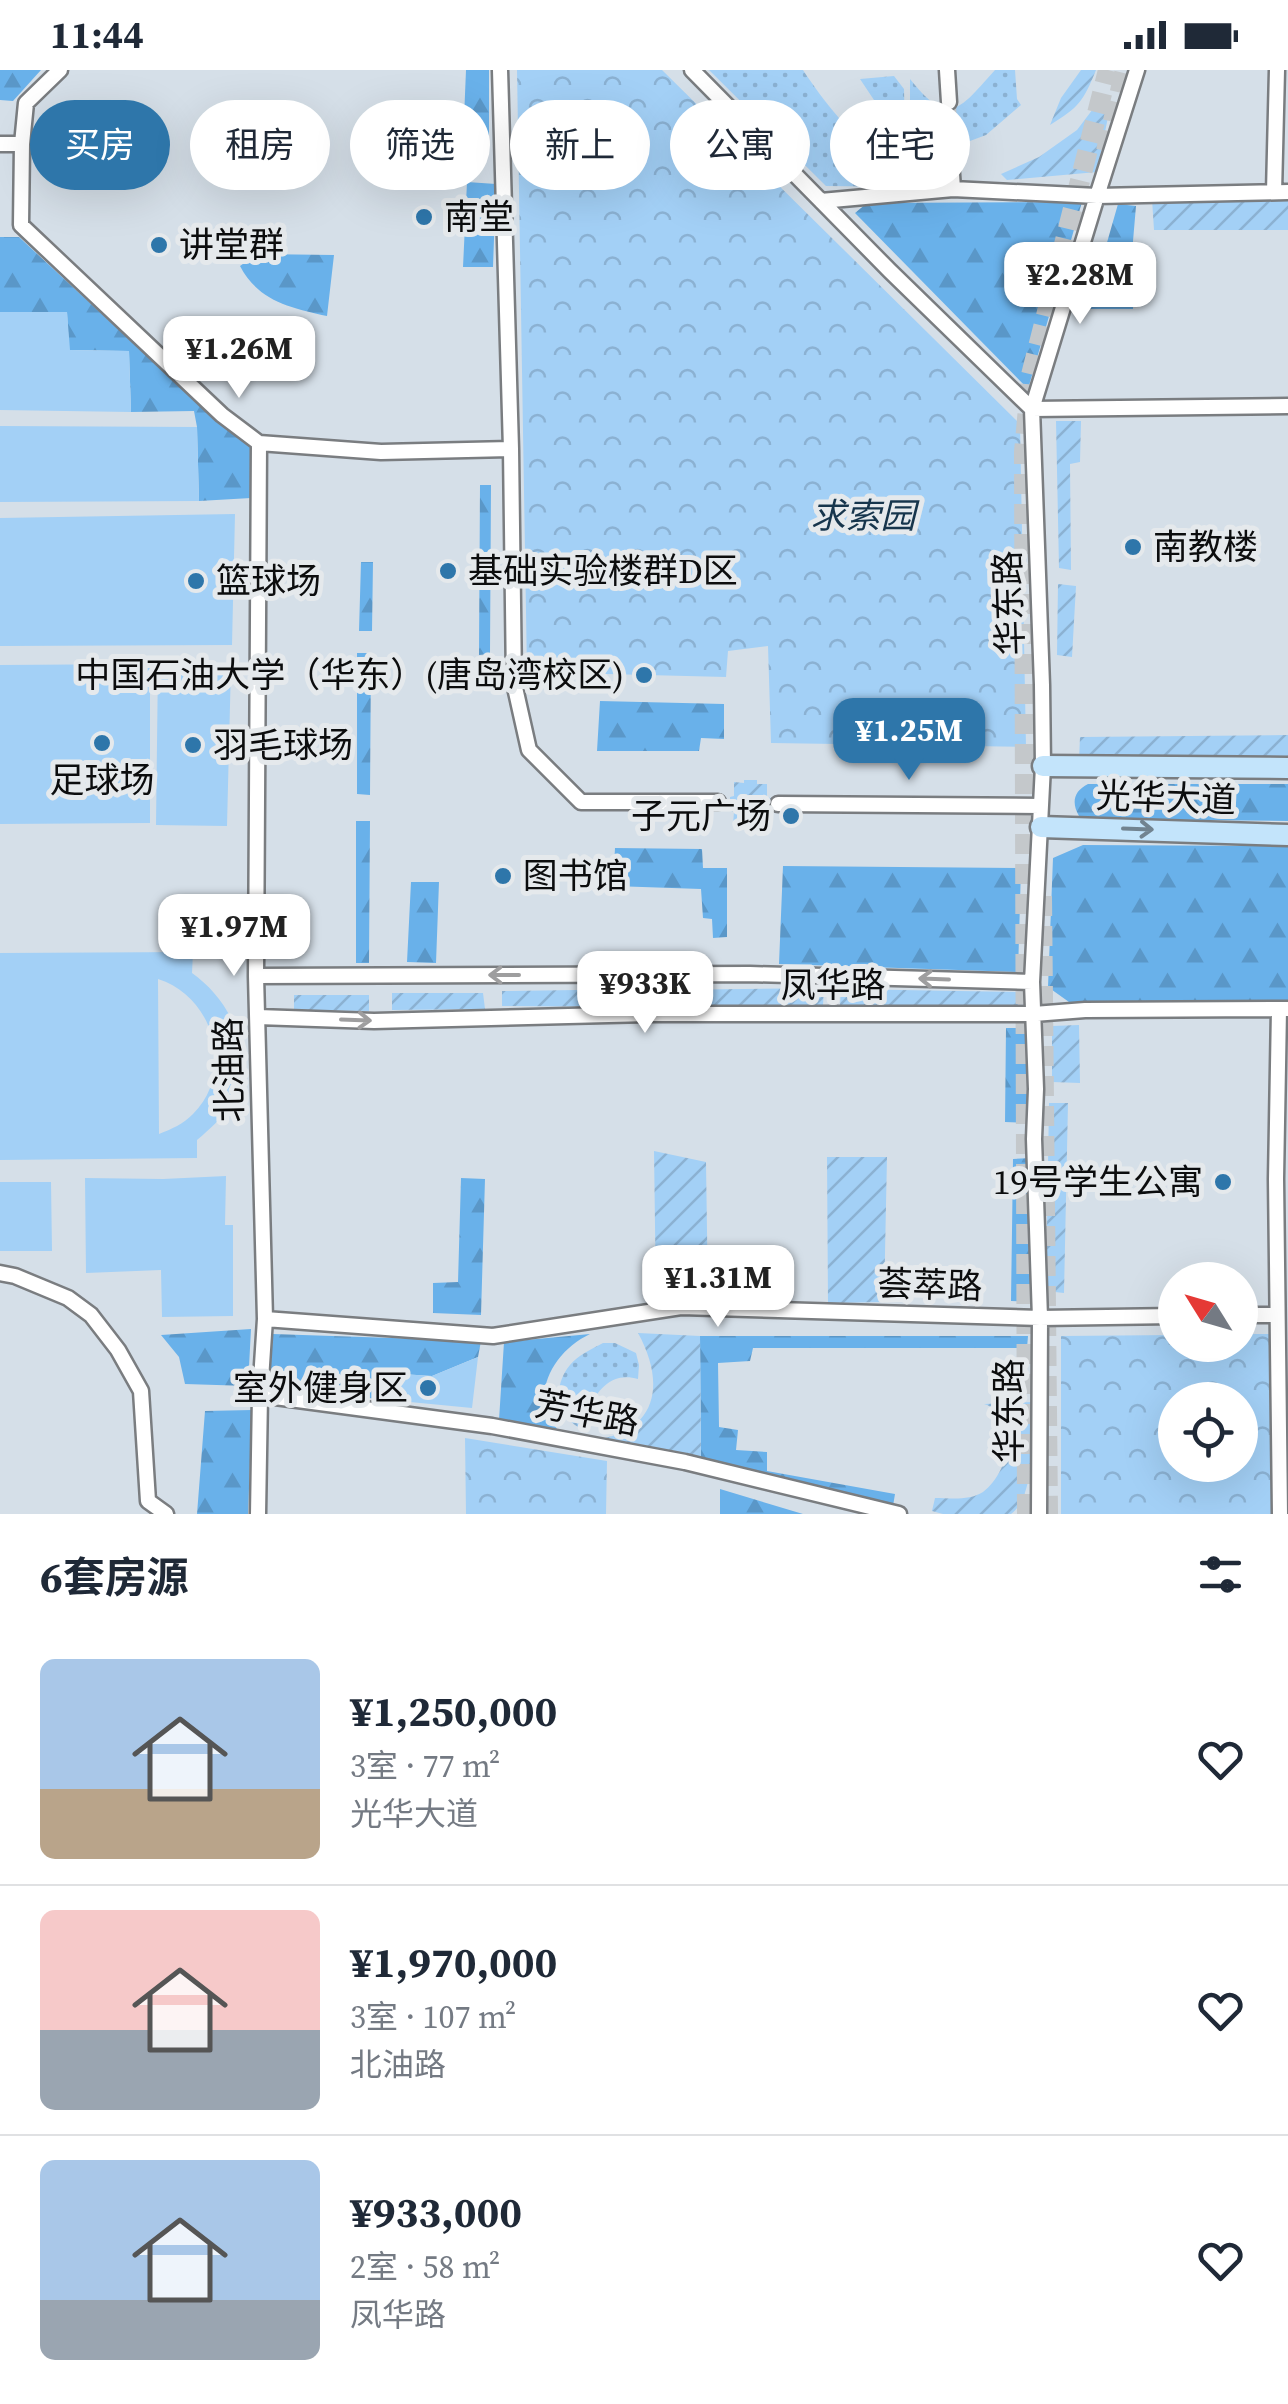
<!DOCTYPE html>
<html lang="zh">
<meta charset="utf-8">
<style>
:root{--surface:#fff;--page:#f6f6f7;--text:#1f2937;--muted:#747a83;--line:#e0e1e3;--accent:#2e76aa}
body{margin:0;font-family:"Source Serif 4","Noto Sans SC",serif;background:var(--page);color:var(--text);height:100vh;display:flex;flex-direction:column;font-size:38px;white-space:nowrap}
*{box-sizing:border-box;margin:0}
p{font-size:32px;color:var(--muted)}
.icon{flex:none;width:55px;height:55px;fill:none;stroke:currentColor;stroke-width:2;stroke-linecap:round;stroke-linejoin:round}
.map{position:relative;height:1444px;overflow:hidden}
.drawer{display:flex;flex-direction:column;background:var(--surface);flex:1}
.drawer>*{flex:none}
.hud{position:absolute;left:30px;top:30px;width:1230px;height:90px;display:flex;gap:20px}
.needle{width:65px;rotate:307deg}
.controls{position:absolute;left:1158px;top:1192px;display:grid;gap:20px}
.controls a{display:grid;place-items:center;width:100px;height:100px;border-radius:50%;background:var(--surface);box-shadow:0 10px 40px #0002;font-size:50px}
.price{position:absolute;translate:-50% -85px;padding:0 22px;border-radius:20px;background:#fff;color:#222;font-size:32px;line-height:65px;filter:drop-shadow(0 2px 5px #0008)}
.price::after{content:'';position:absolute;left:50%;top:60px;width:30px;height:22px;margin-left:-15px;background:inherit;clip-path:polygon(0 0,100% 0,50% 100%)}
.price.selected{background:var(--accent);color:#fff}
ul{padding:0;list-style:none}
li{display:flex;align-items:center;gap:30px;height:250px;padding:0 40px}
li+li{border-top:2px solid var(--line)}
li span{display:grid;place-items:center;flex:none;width:280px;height:200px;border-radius:15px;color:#555}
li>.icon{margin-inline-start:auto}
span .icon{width:120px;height:120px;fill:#fffc;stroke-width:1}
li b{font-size:42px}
h2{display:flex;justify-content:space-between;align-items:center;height:120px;padding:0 40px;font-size:42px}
.tag{padding:0 35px;border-radius:45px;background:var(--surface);box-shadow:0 10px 40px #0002;font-size:35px;line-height:90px}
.tag.selected{background:var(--accent);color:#fff}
.status{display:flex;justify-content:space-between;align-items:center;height:70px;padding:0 50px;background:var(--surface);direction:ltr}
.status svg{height:28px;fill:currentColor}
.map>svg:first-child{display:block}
.built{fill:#d5dfe8;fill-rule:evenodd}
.grass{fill:url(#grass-dots)}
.forest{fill:url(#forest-firs)}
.park{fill:url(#park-crowns);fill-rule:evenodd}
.garden{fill:url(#garden-furrows)}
.pitch{fill:#a3d0f6;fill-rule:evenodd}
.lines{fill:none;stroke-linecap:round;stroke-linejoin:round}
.street-tunnel{stroke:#c4c8cb;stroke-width:14;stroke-dasharray:14 7;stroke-linecap:butt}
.secondary-tunnel{stroke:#c4c8cb;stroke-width:20;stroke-dasharray:20 10;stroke-linecap:butt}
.street-casing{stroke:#7a7d80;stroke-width:19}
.secondary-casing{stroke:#7a7d80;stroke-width:25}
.street{stroke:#fff;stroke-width:14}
.secondary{stroke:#c3e4fb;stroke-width:20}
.oneway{stroke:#718390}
.oneway2{stroke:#9e9e9f}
.poi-dot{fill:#2e76aa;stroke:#e5e9ec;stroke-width:4}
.labels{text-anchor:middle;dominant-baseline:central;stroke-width:10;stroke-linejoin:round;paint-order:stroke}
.poi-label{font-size:35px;fill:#0c0d0e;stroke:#e5e9ec;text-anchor:start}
.park-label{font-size:35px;font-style:italic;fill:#16354c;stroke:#e5e9ec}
.street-label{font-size:35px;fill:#0c0d0e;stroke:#e5e9ec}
</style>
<div class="status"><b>11:44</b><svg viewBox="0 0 49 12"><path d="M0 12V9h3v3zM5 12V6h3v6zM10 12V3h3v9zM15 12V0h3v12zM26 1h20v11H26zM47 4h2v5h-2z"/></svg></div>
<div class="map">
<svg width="1288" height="1444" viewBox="0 0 1288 1444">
<defs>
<pattern id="grass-dots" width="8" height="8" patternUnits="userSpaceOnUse" patternTransform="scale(2.5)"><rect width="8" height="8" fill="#a3d0f6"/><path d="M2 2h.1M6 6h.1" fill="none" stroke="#8bb1d2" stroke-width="1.8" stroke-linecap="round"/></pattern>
<pattern id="forest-firs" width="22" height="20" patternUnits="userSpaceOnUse" patternTransform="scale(2.5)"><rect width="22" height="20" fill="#69b1ea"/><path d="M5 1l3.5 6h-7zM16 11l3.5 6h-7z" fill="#5a97c8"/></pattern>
<pattern id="park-crowns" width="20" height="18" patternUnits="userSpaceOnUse" patternTransform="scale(2.5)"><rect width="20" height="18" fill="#a3d0f6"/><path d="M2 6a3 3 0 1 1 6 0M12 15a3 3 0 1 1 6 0" fill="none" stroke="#8bb1d2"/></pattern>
<pattern id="garden-furrows" width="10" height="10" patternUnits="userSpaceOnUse" patternTransform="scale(2.5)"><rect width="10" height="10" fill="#a3d0f6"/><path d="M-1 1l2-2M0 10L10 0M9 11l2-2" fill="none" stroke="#8bb1d2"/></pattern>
</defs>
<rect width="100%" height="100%" fill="#e5e9ec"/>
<path class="built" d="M0,0H1288V1444H0ZM1175,1210H1240V1275H1175ZM1175,1330H1240V1395H1175Z"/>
<path class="grass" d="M709,0H803C821,28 855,71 883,88C894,95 908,99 919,105L914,117L826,116Z
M995,0H1015L1017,29L1021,35L986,65L962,74L953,53L945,48C933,52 929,64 926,75L910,69V9C949,58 959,40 995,0Z
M894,6L904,19L905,65L878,36L860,9Z
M603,1273H615L636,1283L639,1295L638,1309C614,1302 599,1317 590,1337L594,1350L578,1357C556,1344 553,1315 570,1295C578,1285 592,1279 603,1273Z"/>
<path class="forest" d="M0,0H41L13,31L0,30Z
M466,0H489V72L463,73Z
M467,112L496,114L493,197H463Z
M1082,132L1028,319L855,143L867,133Z
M1118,134L1136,136L1133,171V239H1088Z
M0,167H19L204,339L250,377L251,428L199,431L197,357L194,341L131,342L129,281L69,280L67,242H0Z
M257,184L334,185L327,246C291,238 258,231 240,196Z
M480,415H491L490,584L479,585Z
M361,492H373L372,561H359Z
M357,583H371L370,725L357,724Z
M600,631L724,634V669L701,668L699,681H597Z
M1088,714H1288V751L1086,749L1079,746C1071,732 1074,721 1088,714Z
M356,751H370L369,893H356Z
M1083,775L1288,776V931L1069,932L1048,917L1053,788Z
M615,778L702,779L703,798H727V867L713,868L712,849L703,848L701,819L613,816Z
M783,796L1021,798L1018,902L779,894Z
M411,812H439L436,893L407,892Z
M1006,958H1028V1053L1005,1052Z
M1031,1088V1232L1011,1231L1013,1089Z
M461,1108L485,1109L481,1245L433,1243V1213L458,1212Z
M251,1259L248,1316L185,1314L179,1287L161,1265Z
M273,1264L481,1271L478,1287L432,1306L386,1303L379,1329L269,1318Z
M590,1264C552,1282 526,1329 561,1363L499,1350L504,1272Z
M700,1266H1028L1027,1278H753L750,1291L718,1293L719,1357L738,1360L736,1380L767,1382V1401L895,1424L893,1436L701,1391Z
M252,1340L248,1444H197L205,1341Z
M720,1419L803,1444H720Z"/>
<path class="park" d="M517,0H662L1020,354L1026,677L771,673L768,576L728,581L726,607L527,602Z
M1240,1264H1271L1272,1444H1061V1266L1175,1265V1275H1240ZM1240,1330V1395H1175V1330Z
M465,1368L607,1391L606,1444H466Z"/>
<path class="garden" d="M1081,0H1096C1083,32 1079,37 1050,55L1061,28Z
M1099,31L1111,32L1097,102L1007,110L1001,104L1039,87L1077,60Z
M1152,129L1288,131V160H1154Z
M1056,351H1081L1080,392L1070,394L1071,500L1059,498Z
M1058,514L1076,516L1072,587L1057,585Z
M1288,665V690L1079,691L1080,667Z
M744,710H757V714H767V727L771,728L770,742L767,743V755L742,758V754H733L734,742L730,741V727L734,726V712L744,713Z
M824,918L823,935L661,936L662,920Z
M645,919V937L502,936V921Z
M841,919L1018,922V936L840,935Z
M392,923H483L485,939L392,940Z
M294,925H369V941L294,940Z
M1079,955L1080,1013L1052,1012V956Z
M1049,1033H1068L1064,1223L1046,1221Z
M654,1081L706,1092L708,1230L656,1229Z
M827,1087H887L884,1232L828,1233Z
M638,1263L700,1266L701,1391L600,1369C660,1358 664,1310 638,1263Z
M1032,1332C1031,1363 1037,1424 1011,1444H943L932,1441L935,1428C950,1428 969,1431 983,1422C1009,1403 1023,1346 984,1334Z"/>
<path class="pitch" d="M0,242H67L70,280L129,281L131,342L0,340Z
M0,356L197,357L199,431L0,432Z
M235,444L232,575L0,576V448Z
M150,594V753L0,754V595Z
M158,594L231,595L227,756L156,755Z
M193,882L192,903C233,932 258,988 230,1035C221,1049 210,1059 197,1070V1088L0,1090V883ZM158,909C213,926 236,1001 193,1044C183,1054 172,1059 159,1064Z
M226,1106L225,1155H233V1246L162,1247L161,1200L86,1203L85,1108L163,1109Z
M0,1112H51L52,1181H0Z
M478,1287L472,1338L379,1329L386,1303L432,1306Z"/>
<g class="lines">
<path class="street-tunnel" d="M949,32L951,90"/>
<path class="secondary-tunnel" d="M1106,81L1125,0
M1042,826L1048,1444
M1027,1444L1024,382L1031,305L1108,0"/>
<defs>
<path id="street" d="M60,0L26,33L22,74L21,155L222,345L259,373L381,382L511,379
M500,0L511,379L514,613L529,680L581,732H718
M692,0L890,201L1032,339L1042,615L1043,696L1032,912L1036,1019L1034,1069L1040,1248L1039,1444
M947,0L949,32
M0,74H22
M951,90L953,119
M1274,122L1277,0
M1288,122L1097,126L1032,339L1288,336
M821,131L953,119L1097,126L1137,0
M778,734L1041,736
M256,906L750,904L1032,912
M1279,939L1276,1109L1280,1444
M258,947L374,951L649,944H1034L1085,940L1288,939
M0,1203L15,1206L68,1228L91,1245L118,1280L141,1321L148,1431L166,1444
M1240,1245H1277
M265,1249L493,1266L681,1237L1040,1248L1175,1246
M260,1325L492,1356L685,1392L899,1444
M258,1444L260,1325L265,1249L256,906L259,373"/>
<path id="secondary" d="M1043,696L1288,698
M1041,757L1288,765"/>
</defs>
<use href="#street" class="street-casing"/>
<use href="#secondary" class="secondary-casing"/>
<use href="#street" class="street"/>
<use href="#secondary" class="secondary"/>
</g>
<defs><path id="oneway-shaft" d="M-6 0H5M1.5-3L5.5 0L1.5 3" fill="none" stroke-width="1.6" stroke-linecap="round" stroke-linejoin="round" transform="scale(2.5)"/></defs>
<use class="oneway" href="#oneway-shaft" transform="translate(1138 759) rotate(2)"/>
<g class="oneway2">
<use href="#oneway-shaft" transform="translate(504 905) rotate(180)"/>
<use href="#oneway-shaft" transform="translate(934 909) rotate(-178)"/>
<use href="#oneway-shaft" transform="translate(356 950) rotate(2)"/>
</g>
<g class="poi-dot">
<circle cx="424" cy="147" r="10"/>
<circle cx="159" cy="175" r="10"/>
<circle cx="1133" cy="477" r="10"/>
<circle cx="448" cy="501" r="10"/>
<circle cx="196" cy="511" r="10"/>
<circle cx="644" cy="605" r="10"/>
<circle cx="102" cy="673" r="10"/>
<circle cx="193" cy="675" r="10"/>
<circle cx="791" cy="746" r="10"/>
<circle cx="503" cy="806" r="10"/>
<circle cx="1223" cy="1112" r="10"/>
<circle cx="428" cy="1318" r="10"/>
</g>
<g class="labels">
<g class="poi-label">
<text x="444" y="147">南堂</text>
<text x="179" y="175">讲堂群</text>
<text x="1153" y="477">南教楼</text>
<text x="468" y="501">基础实验楼群D区</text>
<text x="216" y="511">篮球场</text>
<text x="624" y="605" text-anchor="end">中国石油大学（华东）(唐岛湾校区)</text>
<text x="213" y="675">羽毛球场</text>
<text x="102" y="710" text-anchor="middle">足球场</text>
<text x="771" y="746" text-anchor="end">子元广场</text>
<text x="523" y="806">图书馆</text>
<text x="1203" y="1112" text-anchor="end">19号学生公寓</text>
<text x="408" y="1318" text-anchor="end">室外健身区</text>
</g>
<g class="park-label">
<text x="863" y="446">求索园</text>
</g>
<g class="street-label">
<text transform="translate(1009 533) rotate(-92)">华东路</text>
<text transform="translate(1166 728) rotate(2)">光华大道</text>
<text x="833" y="915">凤华路</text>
<text transform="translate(229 1000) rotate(-91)">北油路</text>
<text transform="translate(930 1215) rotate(2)">荟萃路</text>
<text transform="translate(1009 1341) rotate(-90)">华东路</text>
<text transform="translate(587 1343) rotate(11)">芳华路</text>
</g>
</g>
</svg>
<div class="controls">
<a><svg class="needle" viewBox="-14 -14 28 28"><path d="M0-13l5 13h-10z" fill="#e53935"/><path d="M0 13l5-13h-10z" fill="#747a83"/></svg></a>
<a><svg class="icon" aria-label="locate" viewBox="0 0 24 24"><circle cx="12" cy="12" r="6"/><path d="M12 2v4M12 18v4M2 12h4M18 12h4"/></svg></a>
</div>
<b class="price" style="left:1080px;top:257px">¥2.28M</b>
<b class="price" style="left:239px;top:331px">¥1.26M</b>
<b class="price selected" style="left:909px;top:713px">¥1.25M</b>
<b class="price" style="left:234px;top:909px">¥1.97M</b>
<b class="price" style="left:645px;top:966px">¥933K</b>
<b class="price" style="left:718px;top:1260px">¥1.31M</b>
<div class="hud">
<a class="tag selected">买房</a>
<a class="tag">租房</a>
<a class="tag">筛选</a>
<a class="tag">新上</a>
<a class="tag">公寓</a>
<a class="tag">住宅</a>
</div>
</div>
<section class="drawer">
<h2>6套房源<svg class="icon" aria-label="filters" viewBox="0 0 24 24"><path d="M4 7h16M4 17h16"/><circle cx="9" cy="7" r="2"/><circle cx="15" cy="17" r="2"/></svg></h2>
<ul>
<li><span style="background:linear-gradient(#a9c7e8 65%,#b9a48a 0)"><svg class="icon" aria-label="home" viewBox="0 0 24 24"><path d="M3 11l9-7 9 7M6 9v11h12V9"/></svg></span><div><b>¥1,250,000</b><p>3室 · 77 m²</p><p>光华大道</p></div><svg class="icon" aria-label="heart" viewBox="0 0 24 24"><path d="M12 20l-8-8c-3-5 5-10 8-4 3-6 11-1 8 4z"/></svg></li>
<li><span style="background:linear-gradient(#f6c9c9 60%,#9aa5b1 0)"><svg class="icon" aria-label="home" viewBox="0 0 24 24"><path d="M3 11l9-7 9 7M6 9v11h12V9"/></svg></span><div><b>¥1,970,000</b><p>3室 · 107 m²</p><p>北油路</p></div><svg class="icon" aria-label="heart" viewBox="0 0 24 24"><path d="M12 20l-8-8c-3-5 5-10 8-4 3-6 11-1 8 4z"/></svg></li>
<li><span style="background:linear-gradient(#a9c7e8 70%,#9aa5b1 0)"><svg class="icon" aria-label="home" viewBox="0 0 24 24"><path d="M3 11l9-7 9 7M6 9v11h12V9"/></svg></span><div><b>¥933,000</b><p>2室 · 58 m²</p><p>凤华路</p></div><svg class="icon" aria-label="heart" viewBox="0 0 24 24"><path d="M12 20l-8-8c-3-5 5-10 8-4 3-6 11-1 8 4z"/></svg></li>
</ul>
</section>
